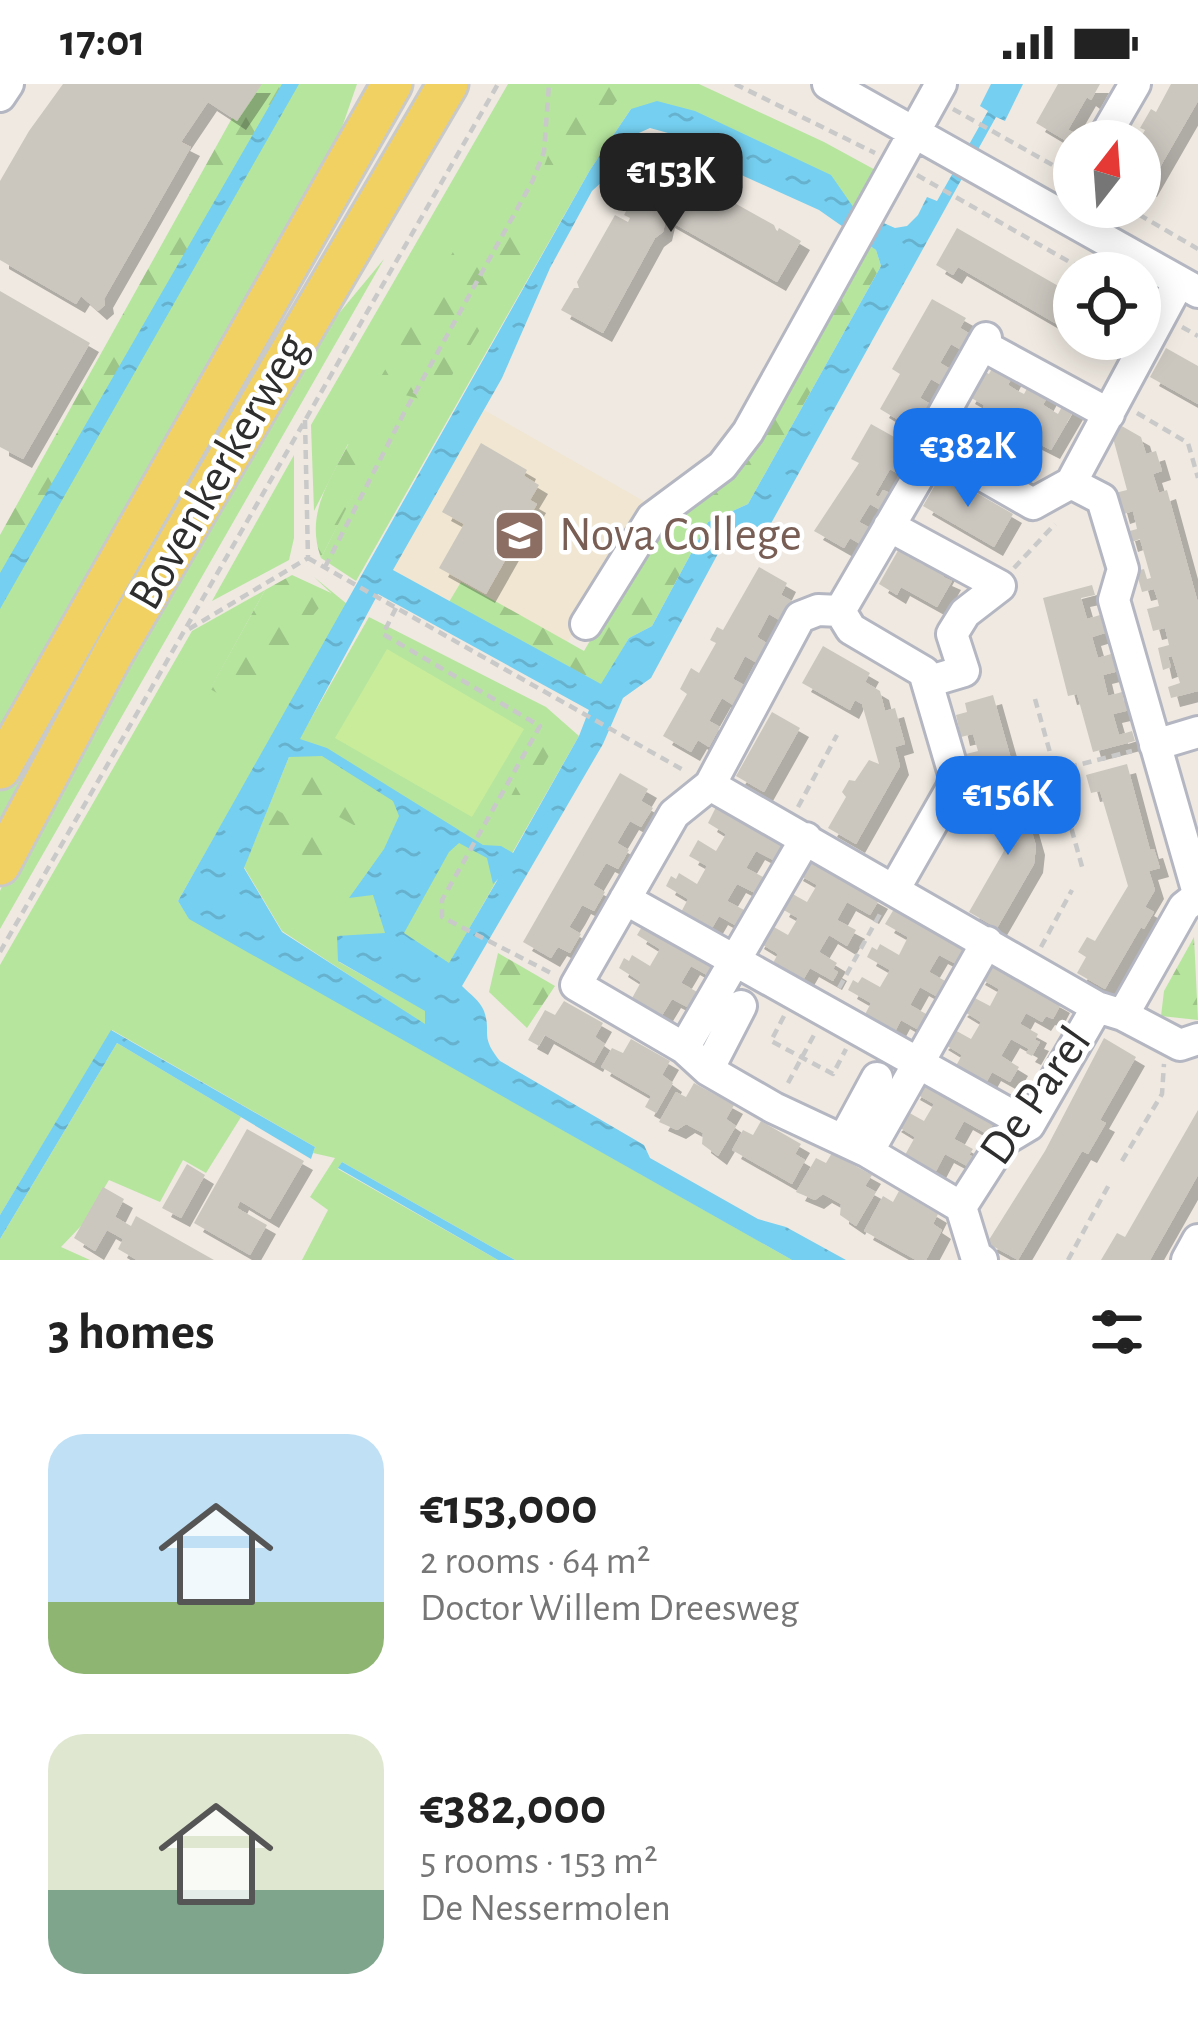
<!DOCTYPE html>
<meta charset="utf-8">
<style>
:root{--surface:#fff;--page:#f6f6f6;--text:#222;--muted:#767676;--accent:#1a73e8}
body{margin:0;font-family:"Alegreya Sans",sans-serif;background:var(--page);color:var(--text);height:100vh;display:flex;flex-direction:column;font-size:45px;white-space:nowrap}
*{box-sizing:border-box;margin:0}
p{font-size:39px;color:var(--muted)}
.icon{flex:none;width:66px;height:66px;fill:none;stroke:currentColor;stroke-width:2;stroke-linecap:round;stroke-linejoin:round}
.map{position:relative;height:1176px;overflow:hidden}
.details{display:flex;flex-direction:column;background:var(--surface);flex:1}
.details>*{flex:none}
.needle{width:78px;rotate:17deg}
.controls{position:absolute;left:1053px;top:36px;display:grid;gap:24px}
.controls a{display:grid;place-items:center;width:108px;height:108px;border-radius:50%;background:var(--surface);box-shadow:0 6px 30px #0003;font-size:60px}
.price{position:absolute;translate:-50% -102px;padding:0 27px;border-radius:24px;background:var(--accent);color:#fff;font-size:39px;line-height:78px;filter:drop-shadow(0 3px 6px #0008)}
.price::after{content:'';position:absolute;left:50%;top:72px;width:36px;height:27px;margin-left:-18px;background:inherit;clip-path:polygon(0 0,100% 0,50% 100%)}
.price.on{background:#222;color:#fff}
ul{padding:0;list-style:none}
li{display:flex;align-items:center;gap:36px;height:300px;padding:0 48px}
li span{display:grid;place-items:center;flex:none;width:336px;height:240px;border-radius:36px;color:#555}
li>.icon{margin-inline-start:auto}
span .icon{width:144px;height:144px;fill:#fffc;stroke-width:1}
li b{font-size:51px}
h2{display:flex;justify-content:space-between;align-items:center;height:144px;padding:0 48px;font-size:51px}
.status{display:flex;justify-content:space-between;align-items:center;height:84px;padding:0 60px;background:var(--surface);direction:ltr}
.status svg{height:33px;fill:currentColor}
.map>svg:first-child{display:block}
.education{fill:#f0e6d1}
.grass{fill:#b6e59e}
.forest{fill:url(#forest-firs)}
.pitch{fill:#c9ec9a}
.water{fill:url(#water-ripples);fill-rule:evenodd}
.building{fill:#cbc7bf;filter:url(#shadow)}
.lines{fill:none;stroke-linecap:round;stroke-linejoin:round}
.minor-casing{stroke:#b4b7c1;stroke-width:36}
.major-casing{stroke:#c9c9c9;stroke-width:45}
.path{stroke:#c9c9c9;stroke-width:4.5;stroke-dasharray:9 6;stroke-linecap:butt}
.minor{stroke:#fff;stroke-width:30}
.major{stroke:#f2d163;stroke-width:39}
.labels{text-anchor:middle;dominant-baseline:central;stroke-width:9;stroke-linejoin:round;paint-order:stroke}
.street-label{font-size:48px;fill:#2e2e2e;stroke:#fff}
.education-label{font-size:48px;fill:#785e54;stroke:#fff;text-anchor:start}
</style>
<div class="status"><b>17:01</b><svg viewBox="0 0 49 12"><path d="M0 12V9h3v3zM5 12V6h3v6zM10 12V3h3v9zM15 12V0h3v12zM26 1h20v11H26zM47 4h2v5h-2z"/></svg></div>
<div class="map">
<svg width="1198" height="1176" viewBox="0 0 1198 1176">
<defs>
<pattern id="forest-firs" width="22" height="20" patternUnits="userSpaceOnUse" patternTransform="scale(3)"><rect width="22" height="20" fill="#b6e59e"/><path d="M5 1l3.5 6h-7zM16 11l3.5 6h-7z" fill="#9dc588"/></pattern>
<pattern id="water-ripples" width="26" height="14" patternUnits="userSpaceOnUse" patternTransform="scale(3)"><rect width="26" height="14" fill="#75cff0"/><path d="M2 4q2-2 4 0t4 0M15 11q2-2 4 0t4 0" fill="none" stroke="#66b2ce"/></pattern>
<filter id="shadow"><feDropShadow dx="9" dy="9" stdDeviation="0" flood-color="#0004"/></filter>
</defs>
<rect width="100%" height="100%" fill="#efe9e1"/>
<path class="education" d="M484,326L647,419L567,559L461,499L449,518L393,486Z"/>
<path class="grass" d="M294,0H357L339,52L0,656V510Z
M508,0H699L824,58L879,88L856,127L631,25L590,86L356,497L321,474L371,374L348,360L314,427L311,341Z
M384,175L0,845V807L15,772L287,292Z
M296,190L263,274L0,741V706Z
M294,371V454L289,476L212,517Z
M314,493L347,520L178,817L189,834L792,1176H515L342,1078L338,1085L498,1176H302L328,1126L310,1113L335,1074L313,1069L315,1063L112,946L0,1131V881L192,547L265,506L211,604L331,509Z
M369,533L546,623L579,652L449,880L404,850L339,878L426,927L425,941L282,847L244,783L289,673Z
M117,959L241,1033L206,1089L183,1076L160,1118L109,1096L82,1141L61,1163L90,1176H0V1155Z"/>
<path class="forest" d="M251,0H294L0,510V451Z
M562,0H632L588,49L543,117L535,106L549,69Z
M539,149L435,319L375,303L461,154Z
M866,158L876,166L881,182L748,420L708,438L652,542L629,554L602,601L449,518L461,498L584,567L654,447L699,416Z
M349,359L372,374L321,474C305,430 329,398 349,359Z
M292,491L331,509L240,622L210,605L265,506Z
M549,639L563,648L510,738L497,739Z
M300,678L374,720L361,745L286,704Z
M275,725L350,767L339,791L263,749Z
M1194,853L1198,936L1161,932L1164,907Z
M498,869L555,902L527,944L489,908Z"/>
<path class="pitch" d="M387,565L524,645L472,733L335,654Z"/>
<path class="water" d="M282,0H299L0,525V489Z
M991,0H1023L1005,37L996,33L769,443L721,464L651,594L623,614L603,660L462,902C470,910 480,917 484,927C492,950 479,951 500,977L644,1061L650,1074L758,1135L786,1143L846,1176H792L189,835L178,817L590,86L631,25L657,17L695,27L831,91L856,127L895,144L907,142L918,131L927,113L937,117L988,27L980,22ZM650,44L668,49L680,69L677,83L684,87L717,80L819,126L876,166L881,182L748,420L708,438L652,542L629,554L601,600L393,486L502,294L550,184L592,107L605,95L611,76L630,53ZM378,510L589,626L579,652L513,769L501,762L483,761L327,664L300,655ZM322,672L393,717L399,732L384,765L349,814L373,811L385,849L337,852L338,877L425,927V940L282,848L244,784L289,673ZM459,759L487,774L493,800L498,795L449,879L404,849L449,768Z
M111,946L315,1063L311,1075L117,959L0,1155V1131Z
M342,1078L515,1176H498L338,1084Z"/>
<path class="building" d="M63,0H262L237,37L208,18L181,58L191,63L104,215L105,221L98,227L81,212L76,220L0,176V97L29,47Z
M1058,0H1100L1091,16L1087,13L1068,46L1073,48L1068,58L1036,39Z
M1171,0H1198V17L1148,104L1140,99V55L1145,46L1140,44L1151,25L1156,28Z
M644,51L661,53L672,65V80L661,89L664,100L679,108L688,93L774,141L777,148L779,144L801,157L777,198L666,135L663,148L655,154L603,249L561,226L574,204H579L577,198L615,131L628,138L630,134L624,131L632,116L638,119L648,101L646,92L634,90L627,76L632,59Z
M957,144L1074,211V250L958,183L953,191L936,181Z
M0,207L90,259L23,375L0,363Z
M932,215L966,234L960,244L972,251L963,267L951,260L940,279L952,286L943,302L931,295L920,314L932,321L923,337L911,330L905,340L880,325L900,290L892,285Z
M1166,264L1198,282V320L1150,293Z
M995,279L1014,290L1008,301L1016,306L1024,310L1030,299L1049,310L1043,321L1058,330L1064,319L1075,325L1051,366L982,331L984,321L966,311L980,285L989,290Z
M871,340L905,359L899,369L911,376L902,392L890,385L875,411L879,413L883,406L892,410L882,427L870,420L859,438L872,445L862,461L850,454L844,464L814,447L859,379L851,375Z
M1120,341L1141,353L1146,370L1156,367L1162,387L1153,390L1159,409L1167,406L1198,519V607L1171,614L1168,603L1180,599L1172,572L1168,573L1171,583L1163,586L1158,564L1169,561L1165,544L1153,547L1147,525L1159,522L1157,514L1154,505L1142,508L1136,487L1144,485L1147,495L1151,494L1140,455L1129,459L1126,448L1137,445L1133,427L1121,431L1115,409L1127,406L1113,354Z
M481,359L527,386L524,392L539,401L530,416L537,420L486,510L439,484L464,440L442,428Z
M942,389L1013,430L994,463L923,422Z
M904,456L914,462L908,473L924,481L930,471L949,482L943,493L952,497L937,523L901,503L897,511L879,500Z
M759,483L787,499L781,511L792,517L781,537L769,530L757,553L768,560L757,579L745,572L733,595L744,601L733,621L722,614L709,637L720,643L709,663L698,656L691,668L663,652L687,610L680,605L691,584L699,589L716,559L710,556L717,543L723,546Z
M1092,501L1095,511L1081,514L1087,535L1100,531L1105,549L1092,553L1098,574L1111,570L1114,579L1117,578L1119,587L1103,591L1108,612L1122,608L1124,617L1128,616L1130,626L1113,630L1119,651L1132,647L1135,657L1093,668L1077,610L1068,612L1043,514Z
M823,562L870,589L865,598L880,607L885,627L895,624L905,660L895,663L900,682L856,760L828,744L846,713L842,708L849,696L855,697L869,676L879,680L862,620L855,616L850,626L802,599Z
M993,611L1015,689L986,697L984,688L972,691L966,670L978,667L973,650L961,653L956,631L967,628L965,619Z
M772,628L800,644L764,708L736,692Z
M1127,680L1150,766L1154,765L1160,784L1149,787L1155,806L1145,823L1154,828L1144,845L1141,843L1105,905L1077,889L1086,873L1078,868L1087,853L1095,857L1128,802L1100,707L1091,709L1086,691Z
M620,689L648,705L641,717L653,724L641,743L630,737L617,759L629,766L618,785L606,779L593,801L605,808L594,827L582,821L576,832L569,843L581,850L570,869L558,863L551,874L523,858Z
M1030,706L1035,724L1026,727L1036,762L1034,780L997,844L969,828L1004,767L990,717Z
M716,723L788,764L779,779L756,767L746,784L765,794L761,800L766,803L761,812L737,800L727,817L746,827L743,833L747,836L742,845L719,832L708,851L678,834L688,815L666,802L671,792L676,795L679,789L697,800L707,782L689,772L698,756L716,767L726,750L708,739Z
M802,773L879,816L870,831L847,818L837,836L856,846L847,862L829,851L819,868L837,879L833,885L838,888L833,897L810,884L799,903L769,886L778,870L755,856L765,838L788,851L798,834L780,824L789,808L807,818L817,801L794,788Z
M894,825L970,868L962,883L939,871L929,888L947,898L944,904L949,907L943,916L920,903L910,921L928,931L925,937L930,940L924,949L901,936L891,955L861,938L871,919L848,906L853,896L858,899L862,893L880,903L890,886L867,873L872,863L877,866L880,860L899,871L908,853L885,840Z
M646,836L722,880L714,895L691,882L681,899L699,909L695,927L672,915L661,933L631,916L641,898L619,884L624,874L629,877L632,871L650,882L660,865L637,851Z
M985,877L1061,920L1053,935L1046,932L1042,938L1026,929L1020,940L1038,950L1035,956L1040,958L1032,972L1026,969L1029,965L1011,955L1001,972L1019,983L1010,998L992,988L982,1006L952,989L962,971L939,957L953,945L971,955L981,938L958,924L971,912L990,922L999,905L976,892Z
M564,917L603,939L595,953L605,960L594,979L545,951L539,962L528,956L545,926L555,931Z
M1104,954L1136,973L1100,1036L1106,1039L1088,1070L1082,1067L1018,1176L987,1159L1045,1067Z
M631,955L670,977L662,991L673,999L656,1029L645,1023L651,1012L601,983L612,964L623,969Z
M919,992L996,1035L987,1050L964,1037L954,1055L973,1065L969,1071L974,1073L969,1083L945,1070L935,1089L905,1071L915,1053L892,1039L906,1027L924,1037L934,1020L911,1007Z
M694,999L734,1021L726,1035L736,1042L718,1072L702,1060L703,1049L686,1040L677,1046L659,1038L676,1008L686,1013Z
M1198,1026V1091L1150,1176H1101L1117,1149L1125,1153Z
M761,1037L801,1060L795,1070L805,1076L792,1100L732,1066L743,1046L753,1051Z
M247,1045L304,1077L270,1135L240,1117L237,1124L267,1141L250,1171L194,1139Z
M832,1069L872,1091L865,1102L876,1108L856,1142L840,1131L841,1120L823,1110L815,1116L796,1108L816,1074L826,1079Z
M187,1080L205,1091L181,1134L162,1124Z
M103,1103L124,1115L115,1133L131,1142L136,1132L214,1176H137L118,1165L123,1155L107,1146L95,1167L74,1154Z
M899,1107L938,1130L933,1140L942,1146L926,1176H916L864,1147L883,1112L893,1118Z"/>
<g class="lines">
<defs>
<path id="minor" d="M828,0L1198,208
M0,12L8,0
M1102,57L1135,0
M982,261L1109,330
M935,364L1033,420L1071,399L1179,198
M1071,399L1102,415L1123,485L1114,516L1198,809
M889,442L1000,502L965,529L952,550L964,587L927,598
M840,527L818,526L800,533L710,701L674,730L576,901L684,964L708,986L774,1024L868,1068L961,1123
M840,527L851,545L924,588L956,697L895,804
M840,527L935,364V345L986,254
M586,540L652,434L722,382L748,348L941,0
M1155,661L1198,648
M710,701L1097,923
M625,815L1029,1041
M1123,931L1184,823L1198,812
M684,964L806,754
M708,986L741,922
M844,1055L877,994
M868,1068L987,858
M961,1123L1004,1056L1029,1041L1097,923L1123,931L1180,961L1198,955
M961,1123L976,1172L982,1176
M1187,1176L1198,1156"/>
<path id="major" d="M0,685L392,0
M0,781L114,568L448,0"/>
</defs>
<use href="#minor" class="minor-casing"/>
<use href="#major" class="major-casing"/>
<path class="path" d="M735,0L875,69
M953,25L1074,93
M917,91L1089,189
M1126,123L1198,165
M1182,243L1198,252
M1137,329L1188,359L1198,394
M305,336L308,474
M308,474L685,687
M325,483L404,329L532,98L544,68L549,0
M1014,484L1055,440
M396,524L383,550L540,642L442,816V833L553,890
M189,545L308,474
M1035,615L1083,786
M981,706L1132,667
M798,723L837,651
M1041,863L1072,806
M0,868L498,0
M839,904L880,830
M784,932L771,957L833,990L846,965
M788,999L814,951
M1122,1077L1162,1010L1164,980
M1068,1176L1111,1097"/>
<use href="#minor" class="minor"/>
<use href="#major" class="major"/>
</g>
<defs>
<symbol id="university-square" viewBox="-11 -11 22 22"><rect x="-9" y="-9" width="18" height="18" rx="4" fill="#8d6e63" stroke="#fff"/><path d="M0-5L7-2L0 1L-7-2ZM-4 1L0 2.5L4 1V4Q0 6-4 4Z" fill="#fff"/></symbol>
</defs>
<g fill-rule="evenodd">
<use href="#university-square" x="490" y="422" width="59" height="59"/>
</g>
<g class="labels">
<g class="street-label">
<text transform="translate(219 388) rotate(-60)">Bovenkerkerweg</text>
<text transform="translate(1036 1012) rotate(-55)">De Parel</text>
</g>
<g class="education-label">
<text x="559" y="452">Nova College</text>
</g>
</g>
</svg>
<div class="controls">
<a><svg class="needle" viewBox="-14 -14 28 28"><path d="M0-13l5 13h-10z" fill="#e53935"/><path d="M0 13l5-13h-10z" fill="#767676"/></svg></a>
<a><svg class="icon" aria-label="locate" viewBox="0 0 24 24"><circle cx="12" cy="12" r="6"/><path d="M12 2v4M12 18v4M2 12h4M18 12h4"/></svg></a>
</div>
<b class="price on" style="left:671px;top:151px">€153K</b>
<b class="price" style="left:968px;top:426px">€382K</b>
<b class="price" style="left:1008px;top:774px">€156K</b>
</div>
<section class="details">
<h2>3 homes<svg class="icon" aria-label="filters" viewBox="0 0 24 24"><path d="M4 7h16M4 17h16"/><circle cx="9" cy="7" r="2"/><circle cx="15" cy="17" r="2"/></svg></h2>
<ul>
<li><span style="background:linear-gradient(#bfe0f5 70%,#8fb573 0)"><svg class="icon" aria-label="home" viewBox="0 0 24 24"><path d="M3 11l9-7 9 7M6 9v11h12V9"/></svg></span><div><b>€153,000</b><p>2 rooms · 64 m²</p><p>Doctor Willem Dreesweg</p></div></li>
<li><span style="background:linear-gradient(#dfe7d0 65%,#7fa58c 0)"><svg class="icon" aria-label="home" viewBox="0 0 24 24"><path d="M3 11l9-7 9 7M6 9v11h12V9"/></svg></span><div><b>€382,000</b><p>5 rooms · 153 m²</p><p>De Nessermolen</p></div></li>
</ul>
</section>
